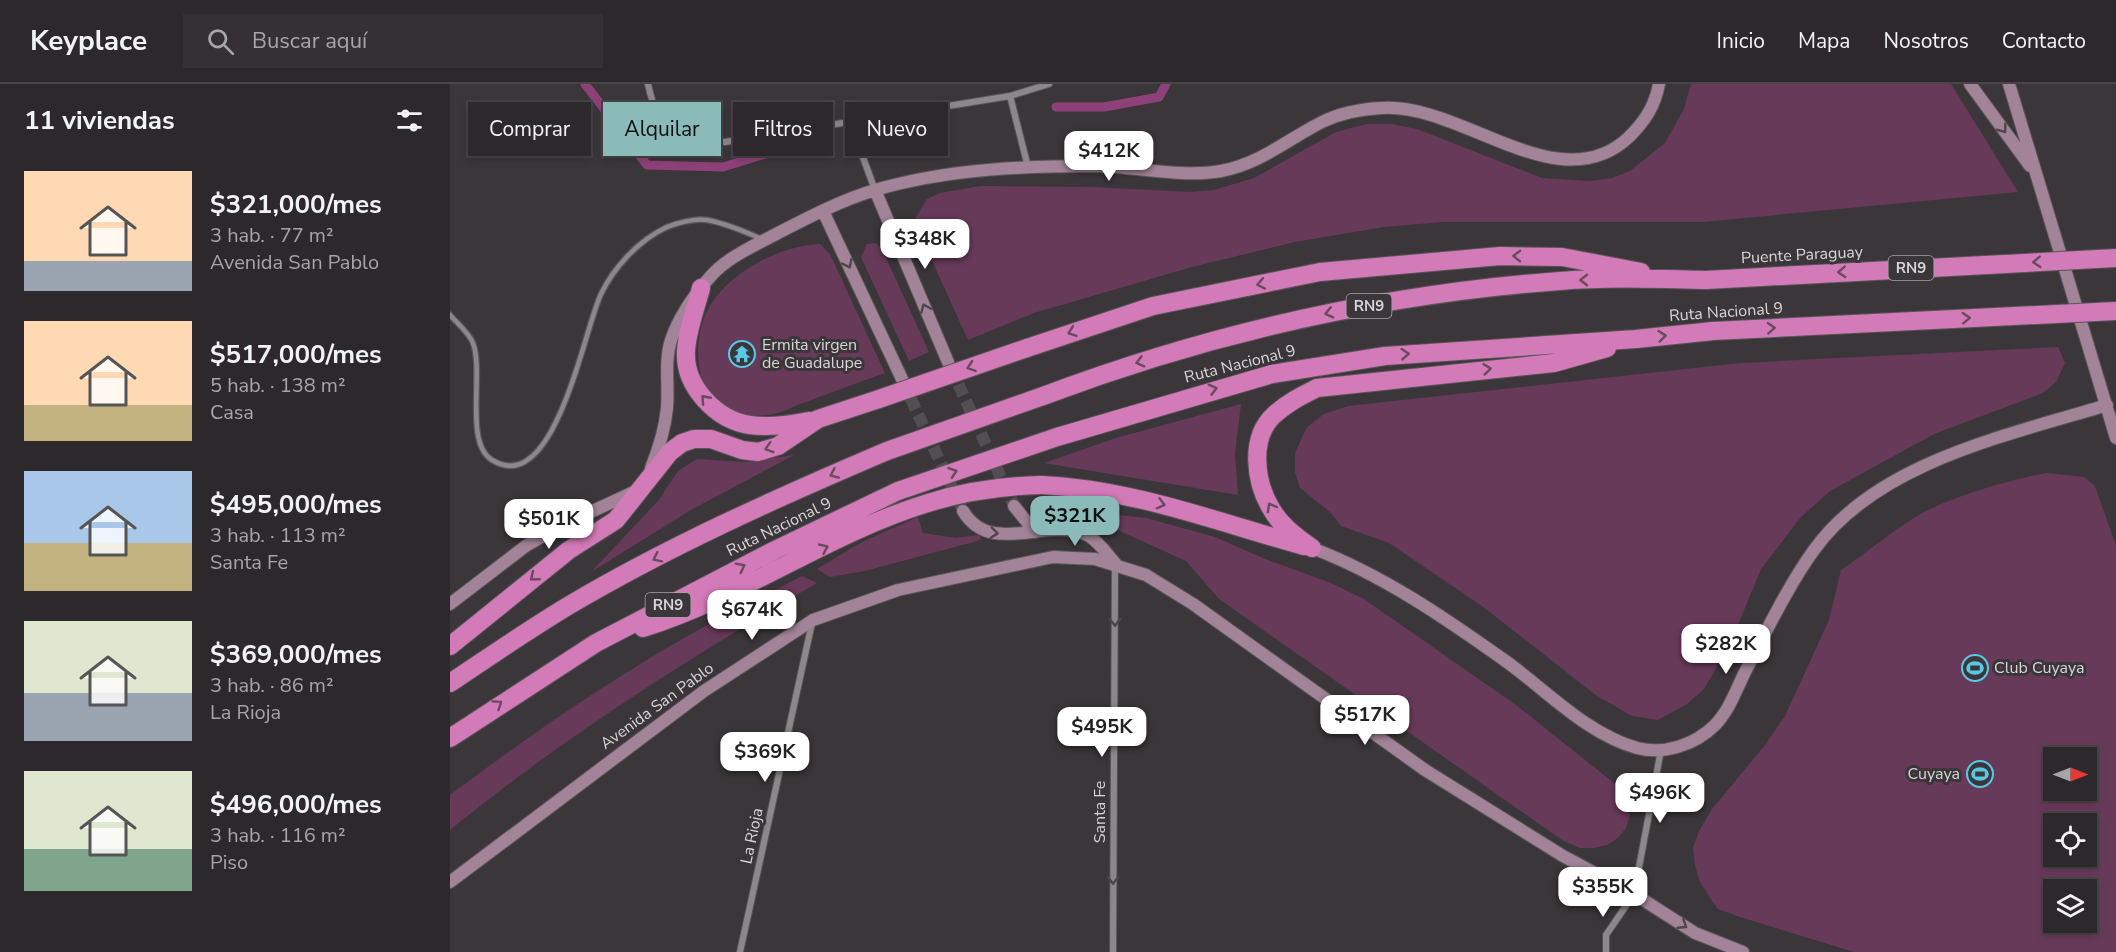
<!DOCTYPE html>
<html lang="es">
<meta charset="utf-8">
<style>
:root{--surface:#2c282b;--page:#343033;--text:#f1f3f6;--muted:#a6a6a9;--line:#484447;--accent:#8bbbb9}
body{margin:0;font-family:"Nunito Sans",sans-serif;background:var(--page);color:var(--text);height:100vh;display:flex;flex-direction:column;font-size:22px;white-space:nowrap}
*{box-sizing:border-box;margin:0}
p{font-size:20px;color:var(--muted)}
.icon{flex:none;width:33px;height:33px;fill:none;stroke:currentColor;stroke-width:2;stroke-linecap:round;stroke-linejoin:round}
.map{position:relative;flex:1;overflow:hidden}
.sheet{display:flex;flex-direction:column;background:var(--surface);width:450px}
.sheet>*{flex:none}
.top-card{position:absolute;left:18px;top:18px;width:570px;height:54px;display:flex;gap:12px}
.needle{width:39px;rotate:90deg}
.tools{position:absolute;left:1593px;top:663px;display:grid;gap:12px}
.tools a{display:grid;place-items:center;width:54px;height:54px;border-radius:0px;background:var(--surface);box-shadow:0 3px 9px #0003,0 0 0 2px var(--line);font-size:30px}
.price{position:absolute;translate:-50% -51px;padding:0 14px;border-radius:12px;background:#fff;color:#222;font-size:20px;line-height:39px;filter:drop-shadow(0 2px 3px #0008)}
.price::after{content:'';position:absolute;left:50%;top:36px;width:18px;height:14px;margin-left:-9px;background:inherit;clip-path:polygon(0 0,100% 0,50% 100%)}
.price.current{background:var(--accent);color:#111}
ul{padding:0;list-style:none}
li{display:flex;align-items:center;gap:18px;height:150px;padding:0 24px}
li span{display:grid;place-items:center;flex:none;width:168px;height:120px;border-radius:0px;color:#555}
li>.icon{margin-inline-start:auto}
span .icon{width:72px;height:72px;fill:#fffc;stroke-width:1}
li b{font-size:26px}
h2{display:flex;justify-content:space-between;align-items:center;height:72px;padding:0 24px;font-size:26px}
.pill{padding:0 21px;border-radius:0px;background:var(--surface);box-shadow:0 3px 9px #0003,0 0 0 2px var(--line);font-size:21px;line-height:54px}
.pill.current{background:var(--accent);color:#111}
header{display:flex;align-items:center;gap:36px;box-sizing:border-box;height:84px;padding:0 30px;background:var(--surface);border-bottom:2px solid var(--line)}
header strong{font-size:28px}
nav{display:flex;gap:33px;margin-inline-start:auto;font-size:21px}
.search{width:420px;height:54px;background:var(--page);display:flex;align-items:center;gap:15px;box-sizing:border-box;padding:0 21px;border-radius:0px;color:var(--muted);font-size:22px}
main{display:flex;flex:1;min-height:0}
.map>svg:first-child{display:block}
.green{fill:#683a5a;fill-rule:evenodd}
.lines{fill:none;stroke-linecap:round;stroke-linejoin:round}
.stream{stroke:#8e4178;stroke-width:9}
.secondary-tunnel{stroke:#534e51;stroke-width:12;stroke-dasharray:12 6;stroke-linecap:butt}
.lane-casing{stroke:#595458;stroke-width:7}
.street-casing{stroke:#595458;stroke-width:8}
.secondary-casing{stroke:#595458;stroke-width:14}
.highway-casing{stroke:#595458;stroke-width:20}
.lane{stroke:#8d878b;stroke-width:4.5}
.street{stroke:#8d878b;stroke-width:6}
.secondary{stroke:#a28398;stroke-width:12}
.highway{stroke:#d37ab8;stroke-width:18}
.highway-bridge-casing{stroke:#595458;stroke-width:20;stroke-linecap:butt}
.highway-bridge{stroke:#d37ab8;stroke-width:18}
.oneway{stroke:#50454c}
.oneway2{stroke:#694a5f}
.oneway3{stroke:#4b4649}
.labels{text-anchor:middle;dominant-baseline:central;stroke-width:6;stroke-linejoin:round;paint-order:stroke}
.shield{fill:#3b3639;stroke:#a9a5a8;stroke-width:1.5}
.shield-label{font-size:15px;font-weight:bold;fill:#d8d5d7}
.street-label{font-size:16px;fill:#d8d5d7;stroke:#3b3639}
.poi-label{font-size:16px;fill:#d8d5d7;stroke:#3b3639;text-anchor:start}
</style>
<header>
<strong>Keyplace</strong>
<div class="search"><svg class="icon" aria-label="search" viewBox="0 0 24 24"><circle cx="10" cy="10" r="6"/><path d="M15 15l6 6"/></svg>Buscar aquí</div>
<nav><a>Inicio</a><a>Mapa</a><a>Nosotros</a><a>Contacto</a></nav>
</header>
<main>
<section class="sheet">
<h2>11 viviendas<svg class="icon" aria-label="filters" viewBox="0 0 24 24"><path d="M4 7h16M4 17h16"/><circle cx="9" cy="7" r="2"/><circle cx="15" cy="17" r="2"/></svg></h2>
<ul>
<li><span style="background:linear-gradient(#ffd9b3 75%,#9aa5b1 0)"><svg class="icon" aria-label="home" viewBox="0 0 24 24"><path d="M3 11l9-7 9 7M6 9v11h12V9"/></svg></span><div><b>$321,000/mes</b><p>3 hab. · 77 m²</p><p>Avenida San Pablo</p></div></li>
<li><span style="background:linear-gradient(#ffd9b3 70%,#c2b280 0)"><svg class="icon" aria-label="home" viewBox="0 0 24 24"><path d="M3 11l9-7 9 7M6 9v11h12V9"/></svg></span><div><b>$517,000/mes</b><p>5 hab. · 138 m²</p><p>Casa</p></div></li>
<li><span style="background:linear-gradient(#a9c7e8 60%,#c2b280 0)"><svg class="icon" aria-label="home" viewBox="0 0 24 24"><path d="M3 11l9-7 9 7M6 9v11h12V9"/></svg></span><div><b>$495,000/mes</b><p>3 hab. · 113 m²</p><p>Santa Fe</p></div></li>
<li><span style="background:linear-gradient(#dfe7d0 60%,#9aa5b1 0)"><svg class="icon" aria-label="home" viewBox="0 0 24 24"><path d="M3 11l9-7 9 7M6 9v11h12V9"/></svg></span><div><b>$369,000/mes</b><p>3 hab. · 86 m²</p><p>La Rioja</p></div></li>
<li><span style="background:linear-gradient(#dfe7d0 65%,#7fa58c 0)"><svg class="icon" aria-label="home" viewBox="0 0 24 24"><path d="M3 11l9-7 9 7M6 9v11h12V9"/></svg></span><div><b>$496,000/mes</b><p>3 hab. · 116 m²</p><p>Piso</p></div></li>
</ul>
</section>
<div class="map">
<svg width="1666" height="868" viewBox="0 0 1666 868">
<rect width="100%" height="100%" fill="#3b3639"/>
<path class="green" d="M1241,0H1501L1568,108L1253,138H993L934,143L845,158L742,183L584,229L518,256L464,137L477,115L490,109L530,102L643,103L741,108L764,106L804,94L886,48L917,40H942L967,45L1092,94L1140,97L1162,94L1180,87L1215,59L1234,25Z
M426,159L432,165L479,268L459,277L411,173L417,160Z
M370,160L380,170L435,289C407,299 380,309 353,319C342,323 330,330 318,331C301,332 279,332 266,319C242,295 244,246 261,220C283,186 330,162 370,160Z
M1608,263L1615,279L1606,298L1593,309L1484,350L1380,407L1351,433L1311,485L1280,560L1254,605L1237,620L1208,636L1182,632L1147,612L1032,522L939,459L891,442L880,428L850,404L845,388V369L857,343L874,330L898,322L1290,279Z
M791,320L785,370L788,411L594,379L666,354Z
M344,371L241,426L141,488L208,417L228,387L247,375L294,378Z
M1596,389L1634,393L1645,402L1666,462V868H1404L1290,833L1268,825L1260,814L1249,796L1245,781L1243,764L1249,747L1262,725L1315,661L1335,632L1379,536L1391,486C1415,470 1437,451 1462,435C1495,414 1558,396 1596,389ZM1604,674H1636V706H1604ZM1604,740H1636V772H1604ZM1604,806H1636V838H1604Z
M587,422L696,434L765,453L815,475L881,499L914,515L1066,621L1174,707L1180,731L1176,744L1168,754L1157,761L1144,764H1130L1112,756L769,515L736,477L672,448Z
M468,433L473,449L506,454L529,451L531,456L415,487L380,493L367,485L412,458Z
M352,492L367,499C239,574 115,652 0,746V711C73,656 148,604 227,558C268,534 311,514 352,492Z"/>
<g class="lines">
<path class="stream" d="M135,0L197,81L273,83L341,62
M606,23H654L709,13L716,0"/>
<path class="secondary-tunnel" d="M501,284L564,422
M453,298L513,427"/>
<defs>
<path id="lane" d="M0,231C7,239 19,249 23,259C34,289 14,359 42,376C105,415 134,245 151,210C164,183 189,156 217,143C228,139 244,134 257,136C276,139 295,148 312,155"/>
<path id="street" d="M198,0C209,52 227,56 275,58L560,12L599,0
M560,12L578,83
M400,38L425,106
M290,868L362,539
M663,868L665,480
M1156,868V851L1184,810L1211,666"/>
<path id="secondary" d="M1520,0L1580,82
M1559,0L1666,354
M425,106L498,278
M373,127L452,295
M201,384C209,364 215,345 217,324C219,301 214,278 221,256C229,233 244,211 260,193C277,173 306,161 328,149C359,133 392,116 425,106C497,85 573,82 647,82C688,83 731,94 771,87C810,80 838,55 872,38C890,29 911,25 932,24C1013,19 1109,119 1179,53C1195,37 1205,22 1209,0
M564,422L585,448
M513,427C541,474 597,431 639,452C649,458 657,470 665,479
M862,464C933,491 995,534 1057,578C1097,607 1137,650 1187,664C1214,671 1245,661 1265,641C1279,627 1286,606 1295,588C1315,550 1339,500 1364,466C1427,378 1559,351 1657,321
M0,520L77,461L117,439L188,406
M0,798L254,607L363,536L448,506L603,473L645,475L696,491L743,520L975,686L1113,772L1184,810L1245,849L1293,868"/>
<path id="highway" d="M251,204C246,224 237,246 236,267C234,302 266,336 300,341C321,344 340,340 360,337
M577,264L703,222L870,188L1050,172L1112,173L1191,188
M593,312C758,250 934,210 1110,197C1158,193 1208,195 1256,196
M607,353L822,290L935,272L1186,255L1263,247
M591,401C682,405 767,438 854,462
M862,464C847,453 831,442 822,426C805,399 799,354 824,331C837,319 851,312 867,304L1104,279L1157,264
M193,544C292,513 379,449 478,419
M0,562L119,466L166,436L220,368L232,359L244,355H261L292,366L308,368L328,362L368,335L429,315
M0,599C39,573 78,546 118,522C219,462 329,413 437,367
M0,654L146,559L325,466L448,407"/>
</defs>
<use href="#lane" class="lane-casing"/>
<use href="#street" class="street-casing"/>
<use href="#secondary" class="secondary-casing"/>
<use href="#highway" class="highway-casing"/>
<use href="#lane" class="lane"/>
<use href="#street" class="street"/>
<use href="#secondary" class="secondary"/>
<use href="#highway" class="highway"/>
<defs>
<path id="highway-bridge" d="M1256,196L1666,174
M1263,247L1666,227
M429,315L577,264
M437,367L593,312
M448,407L607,353
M478,419C515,407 553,402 591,401"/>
</defs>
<use href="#highway-bridge" class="highway-bridge-casing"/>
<use href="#highway-bridge" class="highway-bridge"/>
</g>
<defs><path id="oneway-chevron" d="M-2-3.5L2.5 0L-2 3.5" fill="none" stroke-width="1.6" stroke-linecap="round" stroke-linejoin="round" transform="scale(1.5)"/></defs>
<g class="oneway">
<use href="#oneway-chevron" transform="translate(1553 45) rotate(53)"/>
<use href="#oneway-chevron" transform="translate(398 180) rotate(65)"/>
<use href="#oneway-chevron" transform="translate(475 224) rotate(-113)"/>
<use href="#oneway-chevron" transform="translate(544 449) rotate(6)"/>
<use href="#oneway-chevron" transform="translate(1233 841) rotate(33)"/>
</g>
<g class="oneway2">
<use href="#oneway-chevron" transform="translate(1067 172) rotate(-179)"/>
<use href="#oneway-chevron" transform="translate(1587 178) rotate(177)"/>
<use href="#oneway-chevron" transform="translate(1392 188) rotate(177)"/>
<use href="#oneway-chevron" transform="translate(1134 196) rotate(180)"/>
<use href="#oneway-chevron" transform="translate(811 200) rotate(169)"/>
<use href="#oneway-chevron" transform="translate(879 229) rotate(167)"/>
<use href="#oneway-chevron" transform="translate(1516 234) rotate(-3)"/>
<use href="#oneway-chevron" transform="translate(1321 244) rotate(-3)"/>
<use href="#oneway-chevron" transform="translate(622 248) rotate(160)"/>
<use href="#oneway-chevron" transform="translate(1212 252) rotate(-6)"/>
<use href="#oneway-chevron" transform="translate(955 270) rotate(-4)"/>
<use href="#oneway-chevron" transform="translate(690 278) rotate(165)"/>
<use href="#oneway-chevron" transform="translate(521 283) rotate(161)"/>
<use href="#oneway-chevron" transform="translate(1037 285) rotate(-6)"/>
<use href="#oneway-chevron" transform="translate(763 305) rotate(-15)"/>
<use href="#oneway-chevron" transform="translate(255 315) rotate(-132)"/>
<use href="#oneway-chevron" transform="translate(319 364) rotate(163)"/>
<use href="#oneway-chevron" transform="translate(503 388) rotate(-19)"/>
<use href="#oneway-chevron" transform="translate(384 390) rotate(156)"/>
<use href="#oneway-chevron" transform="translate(711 420) rotate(15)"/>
<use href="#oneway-chevron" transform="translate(821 423) rotate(-119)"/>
<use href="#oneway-chevron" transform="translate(374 464) rotate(-25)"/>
<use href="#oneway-chevron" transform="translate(207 474) rotate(154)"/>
<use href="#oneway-chevron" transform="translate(291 483) rotate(-27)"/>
<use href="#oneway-chevron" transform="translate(84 493) rotate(141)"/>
<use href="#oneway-chevron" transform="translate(48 620) rotate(-34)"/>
</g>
<g class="oneway3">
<use href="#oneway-chevron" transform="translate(665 538) rotate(90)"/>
<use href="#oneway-chevron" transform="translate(663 796) rotate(90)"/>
</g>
<defs>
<symbol id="temple-ring" viewBox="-11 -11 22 22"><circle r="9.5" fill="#3b3639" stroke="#59c8e5" stroke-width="1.5"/><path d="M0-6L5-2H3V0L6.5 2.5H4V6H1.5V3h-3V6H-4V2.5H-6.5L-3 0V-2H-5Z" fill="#59c8e5"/></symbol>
<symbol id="stadium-ring" viewBox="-11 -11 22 22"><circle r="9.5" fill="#3b3639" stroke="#59c8e5" stroke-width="1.5"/><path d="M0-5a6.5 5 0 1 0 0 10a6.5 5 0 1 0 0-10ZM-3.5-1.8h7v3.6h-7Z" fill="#59c8e5"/></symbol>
</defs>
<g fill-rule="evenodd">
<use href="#temple-ring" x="277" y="255" width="30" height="30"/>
<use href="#stadium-ring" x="1510" y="569" width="30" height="30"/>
<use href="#stadium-ring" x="1515" y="675" width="30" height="30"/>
</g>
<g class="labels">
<g class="shield">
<rect x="1438.5" y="172" width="45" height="24" rx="4.5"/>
<rect x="896.5" y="210" width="45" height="24" rx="4.5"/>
<rect x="195.5" y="509" width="45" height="24" rx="4.5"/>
</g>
<g class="shield-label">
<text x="1461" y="184">RN9</text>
<text x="919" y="222">RN9</text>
<text x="218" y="521">RN9</text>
</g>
<g class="street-label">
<text transform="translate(1352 171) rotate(-3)">Puente Paraguay</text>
<text transform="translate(1276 228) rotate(-4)">Ruta Nacional 9</text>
<text transform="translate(790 280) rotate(-14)">Ruta Nacional 9</text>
<text transform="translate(329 443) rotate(-26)">Ruta Nacional 9</text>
<text transform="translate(207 622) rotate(-36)">Avenida San Pablo</text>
<text transform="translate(650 728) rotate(-90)">Santa Fe</text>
<text transform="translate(302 752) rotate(-78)">La Rioja</text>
</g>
<g class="poi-label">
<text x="312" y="261">Ermita virgen<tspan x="312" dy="18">de Guadalupe</tspan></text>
<text x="1544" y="584">Club Cuyaya</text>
<text x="1510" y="690" text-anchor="end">Cuyaya</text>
</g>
</g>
</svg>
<div class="tools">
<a><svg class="needle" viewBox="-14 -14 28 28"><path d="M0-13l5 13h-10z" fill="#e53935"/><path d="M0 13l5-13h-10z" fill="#a6a6a9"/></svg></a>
<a><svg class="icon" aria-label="locate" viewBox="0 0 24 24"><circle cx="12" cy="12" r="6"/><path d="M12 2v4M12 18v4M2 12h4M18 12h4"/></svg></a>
<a><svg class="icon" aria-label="layers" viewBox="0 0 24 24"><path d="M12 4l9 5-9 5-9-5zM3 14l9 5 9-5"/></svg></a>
</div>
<b class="price" style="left:659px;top:98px">$412K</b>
<b class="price" style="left:475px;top:186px">$348K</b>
<b class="price current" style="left:625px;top:463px">$321K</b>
<b class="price" style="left:99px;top:466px">$501K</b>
<b class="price" style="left:302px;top:557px">$674K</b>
<b class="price" style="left:1276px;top:591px">$282K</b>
<b class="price" style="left:915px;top:662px">$517K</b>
<b class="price" style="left:652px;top:674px">$495K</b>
<b class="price" style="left:315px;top:699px">$369K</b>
<b class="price" style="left:1210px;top:740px">$496K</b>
<b class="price" style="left:1153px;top:834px">$355K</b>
<div class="top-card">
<a class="pill">Comprar</a>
<a class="pill current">Alquilar</a>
<a class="pill">Filtros</a>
<a class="pill">Nuevo</a>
</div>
</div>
</main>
